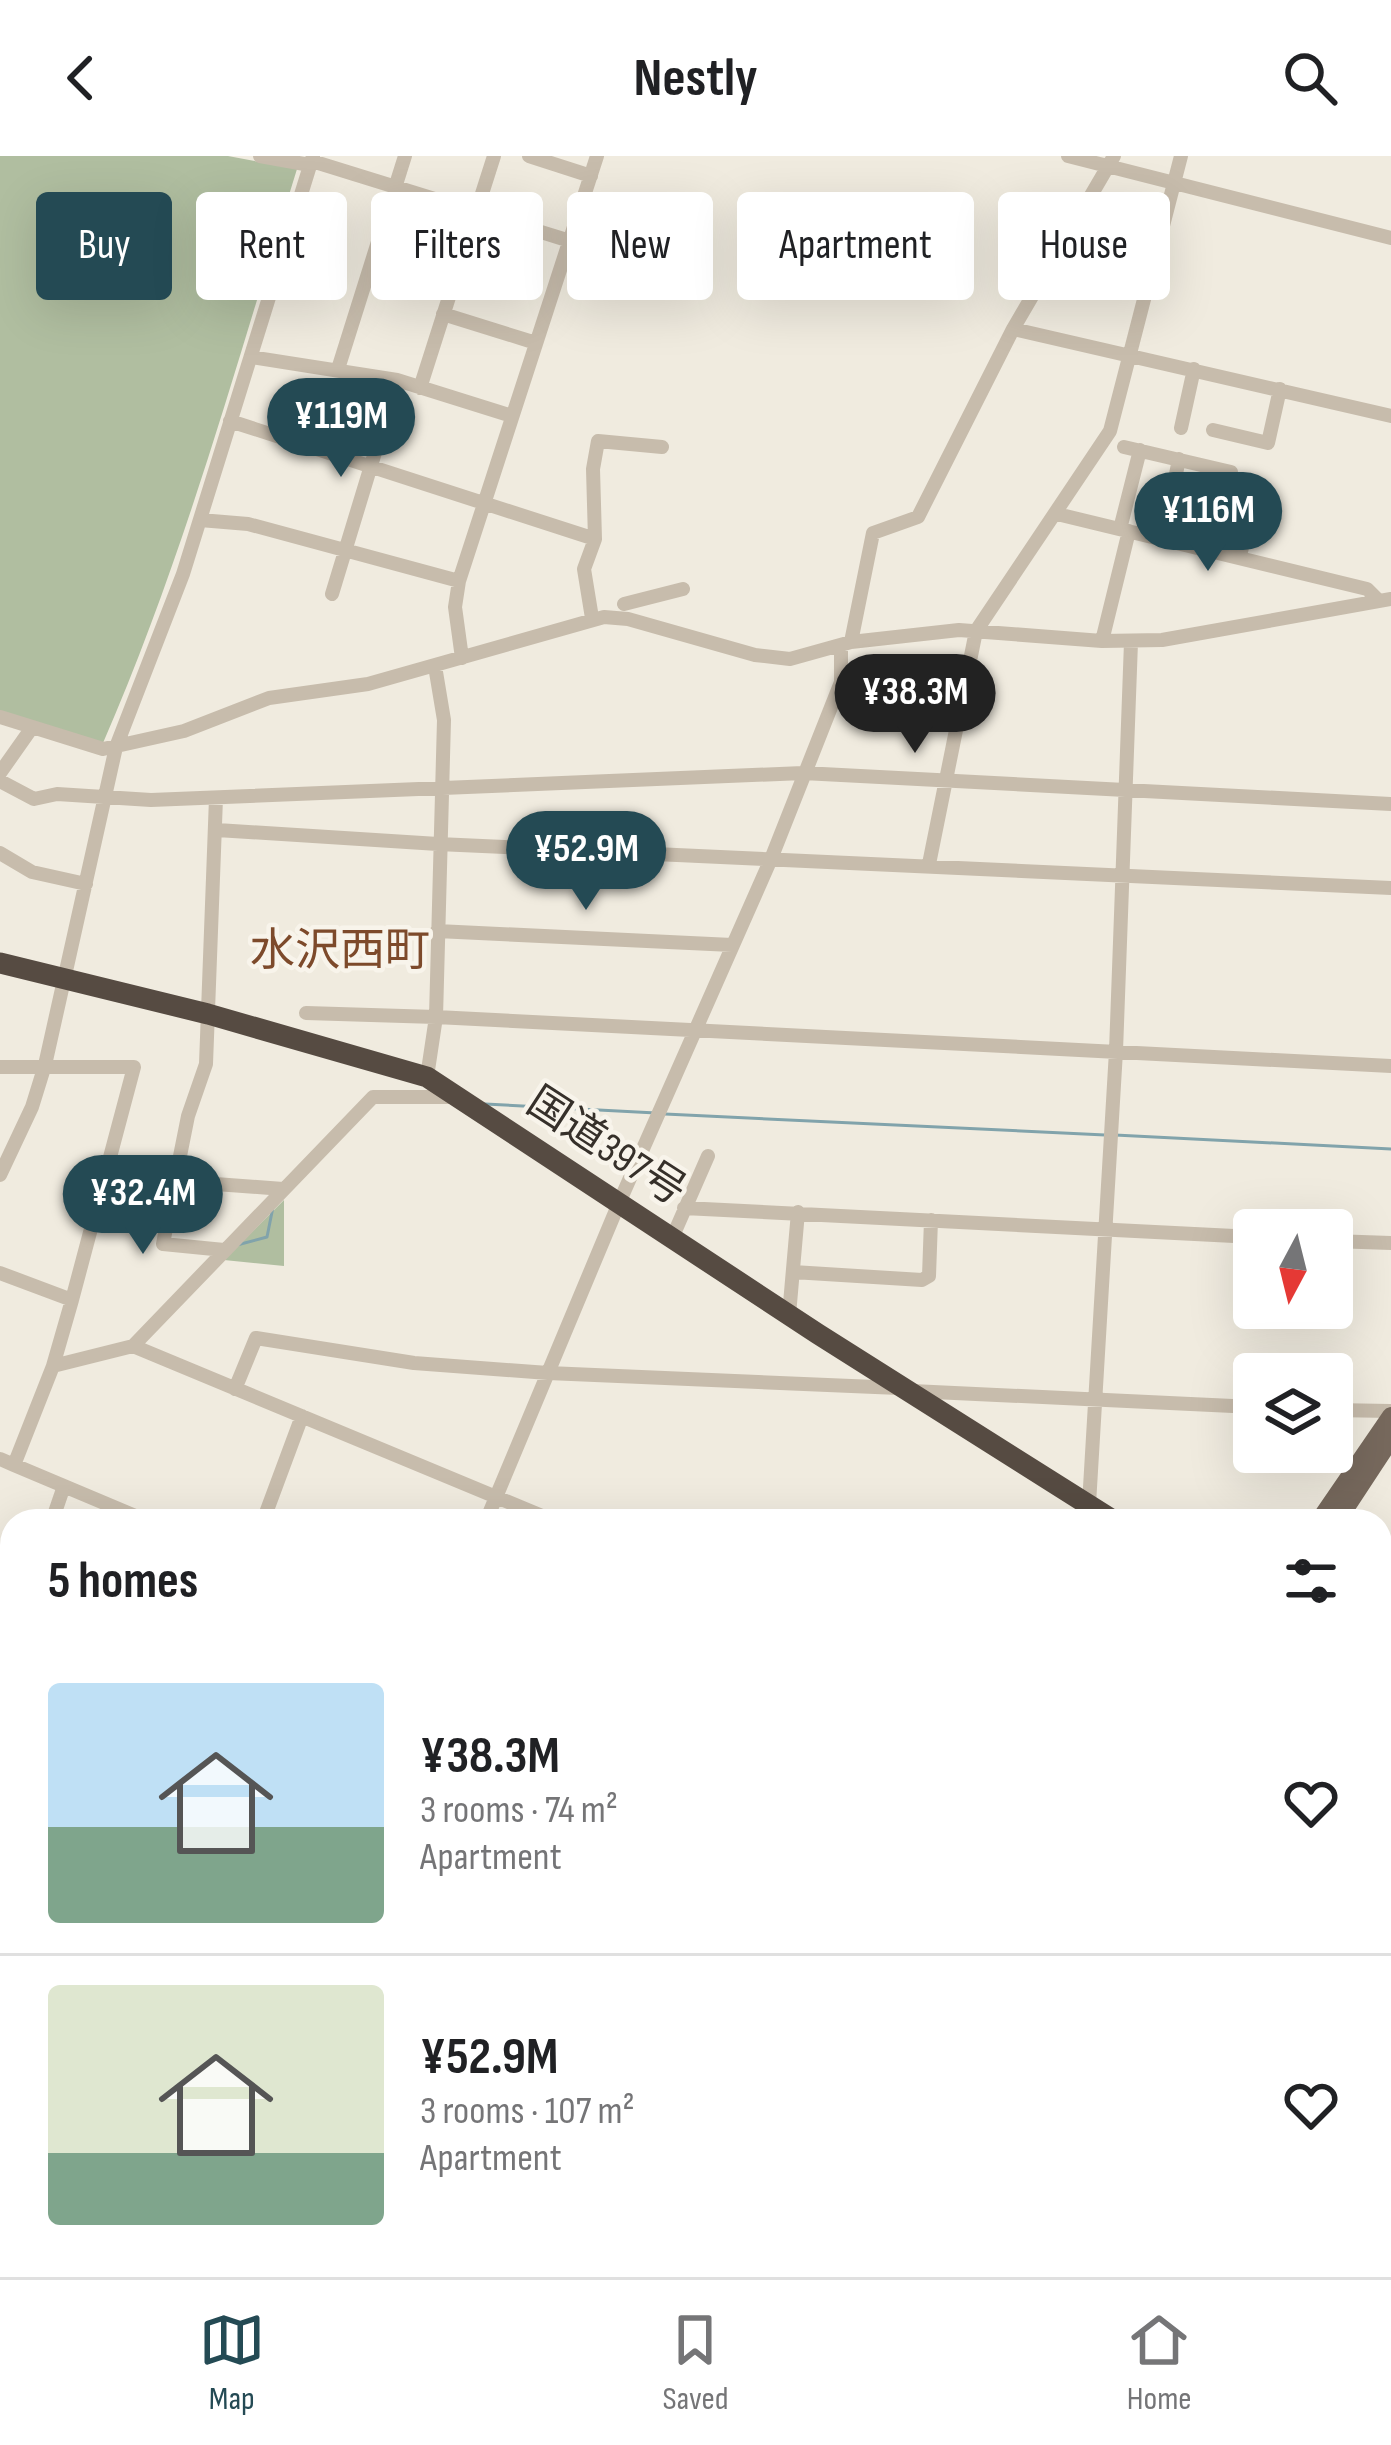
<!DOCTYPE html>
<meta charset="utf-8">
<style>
:root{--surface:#fff;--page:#f2f2f2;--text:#202124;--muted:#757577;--line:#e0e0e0;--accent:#244a54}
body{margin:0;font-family:"Sofia Sans Condensed","Noto Sans JP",sans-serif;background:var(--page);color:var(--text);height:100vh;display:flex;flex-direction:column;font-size:45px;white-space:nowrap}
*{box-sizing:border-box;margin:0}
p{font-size:39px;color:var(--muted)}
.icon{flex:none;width:66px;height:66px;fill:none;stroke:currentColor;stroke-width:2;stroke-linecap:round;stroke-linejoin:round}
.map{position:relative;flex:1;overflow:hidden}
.panel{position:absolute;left:0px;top:1353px;width:1392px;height:768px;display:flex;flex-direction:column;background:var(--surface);border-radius:36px 36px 0 0;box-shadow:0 12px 48px #0002}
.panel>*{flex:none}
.banner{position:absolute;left:36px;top:36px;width:1320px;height:108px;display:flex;gap:24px}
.needle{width:78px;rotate:187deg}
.buttons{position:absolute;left:1233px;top:1053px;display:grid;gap:24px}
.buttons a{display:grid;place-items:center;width:120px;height:120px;border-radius:12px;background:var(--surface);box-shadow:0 12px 48px #0002;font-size:60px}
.price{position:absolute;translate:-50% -102px;padding:0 27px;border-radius:42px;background:var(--accent);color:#fff;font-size:39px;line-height:78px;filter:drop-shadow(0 3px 6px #0008)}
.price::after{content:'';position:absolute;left:50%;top:72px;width:36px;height:27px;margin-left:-18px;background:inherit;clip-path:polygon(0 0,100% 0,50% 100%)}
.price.active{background:#222;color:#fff}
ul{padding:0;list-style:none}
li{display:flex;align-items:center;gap:36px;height:300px;padding:0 48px}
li+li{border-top:3px solid var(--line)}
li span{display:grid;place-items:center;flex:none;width:336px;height:240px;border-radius:12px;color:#555}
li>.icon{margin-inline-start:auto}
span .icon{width:144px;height:144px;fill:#fffc;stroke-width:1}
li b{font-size:51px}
h2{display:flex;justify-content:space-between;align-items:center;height:144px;padding:0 48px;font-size:51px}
.pill{padding:0 42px;border-radius:12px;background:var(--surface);box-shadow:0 12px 48px #0002;font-size:42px;line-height:108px}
.pill.active{background:var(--accent);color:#fff}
header{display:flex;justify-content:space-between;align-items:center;height:156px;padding:0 48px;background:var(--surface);font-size:54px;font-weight:700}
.menu{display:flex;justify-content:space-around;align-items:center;height:168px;border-top:3px solid var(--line);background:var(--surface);font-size:33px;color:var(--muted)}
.menu a{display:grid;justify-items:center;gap:6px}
.menu .active{color:var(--accent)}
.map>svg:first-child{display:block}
.green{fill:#b0bea0}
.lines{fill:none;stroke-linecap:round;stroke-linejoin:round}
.stream{stroke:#81a3ab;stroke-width:3}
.minor{stroke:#c7bcac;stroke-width:14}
.major{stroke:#77695d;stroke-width:18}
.highway{stroke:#564b42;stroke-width:21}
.labels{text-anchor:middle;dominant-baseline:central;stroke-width:9;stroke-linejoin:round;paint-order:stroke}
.street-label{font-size:42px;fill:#36302a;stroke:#f8f4eb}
.neighbourhood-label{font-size:45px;fill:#7d4a2b;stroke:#f8f4eb}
</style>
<header><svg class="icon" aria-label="back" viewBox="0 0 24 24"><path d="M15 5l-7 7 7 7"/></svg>Nestly<svg class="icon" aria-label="search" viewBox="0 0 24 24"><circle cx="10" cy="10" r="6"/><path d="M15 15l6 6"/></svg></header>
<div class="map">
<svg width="1391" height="2121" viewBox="0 0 1391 2121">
<rect width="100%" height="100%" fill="#f0ebdf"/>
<path class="green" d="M0,0H228L297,13C237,206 184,401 103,587L0,557Z
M284,1044V1110L224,1104Z"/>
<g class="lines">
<path class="stream" d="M485,948L656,957
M665,958L1105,979
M1115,979L1391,993
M237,1089L267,1081L273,1051"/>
<path class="minor" d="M260,0L310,9
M529,0L591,20
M1068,0L1391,82
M312,5L570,85
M443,158L536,187
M1013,173L1391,260
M251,201L397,224L512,260
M338,213L405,0
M420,232L494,0
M230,265L595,383
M1181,272L1194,213
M1213,274L1268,287L1280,233
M1124,291L1231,316L1226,340
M1057,358L1367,433L1379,445
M200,364L248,368L459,425
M1120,373L1140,294
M1163,383L1179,303
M1240,400L1255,336
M332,438L397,224
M624,448L683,433
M592,462L584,413L595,383L593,313L598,285L662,291
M1102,485L1129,375
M851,486L873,377L918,361L1013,173L1114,0
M462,502L455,451L459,425L597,0
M0,561L103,593L184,575L269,542L368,528L604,461L628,463L755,499L790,503L851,486L959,474L1102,485L1162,484L1391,443
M0,617L31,573
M0,625L34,643L57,638L151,644L803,617L1391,648
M216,642L206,908L188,960L175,1025L283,1033
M217,674L438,688L1391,732
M0,697L32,716L86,728
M929,708L976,475L1110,275L1181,0
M437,775L732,789
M306,857L436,861L444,564L435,510
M0,911H134L72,1144L0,1117
M427,921L436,861L1391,910
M0,1019L32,951L45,909L116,591L183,418L313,0
M175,1025L163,1088L224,1094
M684,1052L1254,1081
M673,1080L708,1000
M1332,1085L1391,1087
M793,1116L922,1124L929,1120L931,1064
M789,1159L798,1056
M133,1190L554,1365
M53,1210L72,1144
M235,1233L256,1182L414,1207L548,1217L899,1232
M912,1235L1254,1251
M1332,1254L1391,1255
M0,1303L14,1309L53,1210L133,1190L373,941H455
M14,1309L147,1365
M52,1365L64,1330
M263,1365L302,1260
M486,1365L619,1047L771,703L841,526V490
M1088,1365L1116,895L1131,486
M0,1462L12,1467
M1380,1606L1391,1607
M0,1631L12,1636
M0,1759L12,1763
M1380,1804H1391
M0,1840L12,1841
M0,1977L12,1856
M0,2011L12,2015
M0,2063L12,2064
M1380,2099L1391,2098
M709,2109L724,2121
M19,2121L34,2109
M177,2121L180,2109
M643,2121L646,2109"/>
<path class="major" d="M1319,1365L1391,1260
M1337,1365L1391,1283
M909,2121L915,2109"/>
<path class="highway" d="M0,807L208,858L427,921L818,1178L1114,1365
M1380,1536L1391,1543"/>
</g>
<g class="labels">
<g class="street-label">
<text transform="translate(606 991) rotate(33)">国道397号</text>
</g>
<g class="neighbourhood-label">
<text x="340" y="795">水沢西町</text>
</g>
</g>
</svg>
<div class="buttons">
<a><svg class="needle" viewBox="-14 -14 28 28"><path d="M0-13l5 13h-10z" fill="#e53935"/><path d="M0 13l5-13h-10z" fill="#757577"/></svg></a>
<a><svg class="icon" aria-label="layers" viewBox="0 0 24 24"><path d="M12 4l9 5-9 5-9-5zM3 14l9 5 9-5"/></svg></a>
</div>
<b class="price" style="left:341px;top:324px">¥119M</b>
<b class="price" style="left:1208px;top:418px">¥116M</b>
<b class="price active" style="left:915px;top:600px">¥38.3M</b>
<b class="price" style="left:586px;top:757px">¥52.9M</b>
<b class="price" style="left:143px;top:1101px">¥32.4M</b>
<div class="banner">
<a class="pill active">Buy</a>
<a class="pill">Rent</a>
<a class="pill">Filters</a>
<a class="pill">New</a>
<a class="pill">Apartment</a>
<a class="pill">House</a>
</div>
<section class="panel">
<h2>5 homes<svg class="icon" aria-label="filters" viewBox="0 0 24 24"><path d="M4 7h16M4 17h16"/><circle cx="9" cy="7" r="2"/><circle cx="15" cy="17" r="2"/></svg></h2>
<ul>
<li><span style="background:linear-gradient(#bfe0f5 60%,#7fa58c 0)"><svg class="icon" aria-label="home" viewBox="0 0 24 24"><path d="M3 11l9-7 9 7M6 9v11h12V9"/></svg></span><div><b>¥38.3M</b><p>3 rooms · 74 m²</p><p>Apartment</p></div><svg class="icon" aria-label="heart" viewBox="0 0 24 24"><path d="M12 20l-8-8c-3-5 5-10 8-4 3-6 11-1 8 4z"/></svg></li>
<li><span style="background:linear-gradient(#dfe7d0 70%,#7fa58c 0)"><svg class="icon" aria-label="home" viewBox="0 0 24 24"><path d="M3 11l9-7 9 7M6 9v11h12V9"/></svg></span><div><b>¥52.9M</b><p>3 rooms · 107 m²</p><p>Apartment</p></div><svg class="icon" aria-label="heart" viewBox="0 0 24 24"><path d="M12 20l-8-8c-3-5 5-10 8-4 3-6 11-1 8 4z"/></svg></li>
</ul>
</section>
</div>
<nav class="menu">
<a class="active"><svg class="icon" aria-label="map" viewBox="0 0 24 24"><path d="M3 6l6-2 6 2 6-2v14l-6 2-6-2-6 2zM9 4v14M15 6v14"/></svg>Map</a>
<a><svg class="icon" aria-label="saved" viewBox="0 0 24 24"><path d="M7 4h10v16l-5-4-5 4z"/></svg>Saved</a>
<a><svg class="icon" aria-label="home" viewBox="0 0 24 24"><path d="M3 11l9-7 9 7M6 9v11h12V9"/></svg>Home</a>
</nav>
